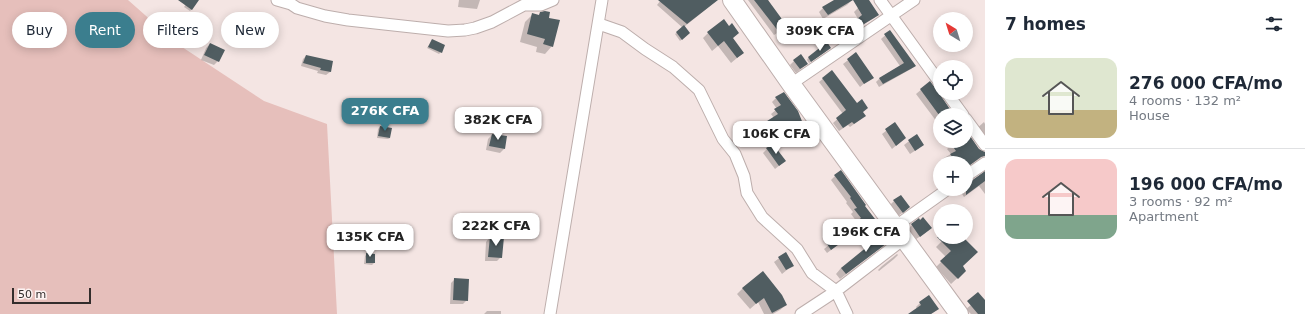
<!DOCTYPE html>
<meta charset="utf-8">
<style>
:root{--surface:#fff;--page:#f2f2f3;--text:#1f2937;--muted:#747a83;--line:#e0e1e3;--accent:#3b7e8e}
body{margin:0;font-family:"DejaVu Sans",sans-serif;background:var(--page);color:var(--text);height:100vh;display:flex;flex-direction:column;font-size:15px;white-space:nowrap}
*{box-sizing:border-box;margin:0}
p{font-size:13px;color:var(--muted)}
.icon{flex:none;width:22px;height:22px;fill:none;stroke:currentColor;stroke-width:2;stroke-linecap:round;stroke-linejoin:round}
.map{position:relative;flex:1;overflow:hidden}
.sheet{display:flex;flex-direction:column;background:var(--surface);width:320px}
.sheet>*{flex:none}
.guide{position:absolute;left:12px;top:12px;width:380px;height:36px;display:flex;gap:8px}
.needle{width:26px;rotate:322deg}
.controls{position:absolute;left:933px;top:12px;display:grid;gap:8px}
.controls a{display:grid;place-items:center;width:40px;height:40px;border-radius:50%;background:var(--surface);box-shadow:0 2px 10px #0003;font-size:20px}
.scale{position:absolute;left:12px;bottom:10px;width:79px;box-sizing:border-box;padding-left:4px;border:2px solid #332d2c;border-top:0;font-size:11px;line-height:14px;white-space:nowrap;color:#332d2c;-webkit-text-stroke:3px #fdf3f2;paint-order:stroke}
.price{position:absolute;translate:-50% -34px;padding:0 9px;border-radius:8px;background:#fff;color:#222;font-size:13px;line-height:26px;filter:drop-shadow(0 1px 2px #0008)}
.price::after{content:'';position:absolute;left:50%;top:24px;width:12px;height:9px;margin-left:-6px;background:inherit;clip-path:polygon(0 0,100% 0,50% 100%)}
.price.active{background:var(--accent);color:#fff}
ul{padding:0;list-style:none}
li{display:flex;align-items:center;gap:12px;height:100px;padding:0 20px}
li+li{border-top:1px solid var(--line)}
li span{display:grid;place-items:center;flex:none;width:112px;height:80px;border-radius:12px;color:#555}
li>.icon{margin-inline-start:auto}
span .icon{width:48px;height:48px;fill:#fffc;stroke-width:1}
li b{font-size:17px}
h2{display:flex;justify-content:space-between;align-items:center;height:48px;padding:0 20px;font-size:17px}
.chip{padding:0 14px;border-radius:18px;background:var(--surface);box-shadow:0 2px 10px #0003;font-size:14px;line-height:36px}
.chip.active{background:var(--accent);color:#fff}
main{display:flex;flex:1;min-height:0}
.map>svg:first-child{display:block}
.green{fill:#e6bfbb}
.shadow{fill:#0003}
.building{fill:#505d61}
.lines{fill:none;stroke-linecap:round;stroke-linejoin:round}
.street-casing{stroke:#bdaeac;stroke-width:13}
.primary-casing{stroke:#bdaeac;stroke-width:20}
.street{stroke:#fff;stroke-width:11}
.primary{stroke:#fff;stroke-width:18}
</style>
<main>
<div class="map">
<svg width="985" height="314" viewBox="0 0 985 314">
<rect width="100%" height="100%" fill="#f4e5e3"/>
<path class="green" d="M0,0H128L179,45L264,101L327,124L337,314H0Z"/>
<path class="shadow" d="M189,0H192V9L190,11L184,7Z
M459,0H483H480L477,9L458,7Z
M661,0H711L710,6L684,27L689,33L680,41L675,34L683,28L657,5Z
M748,0H768L782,30L774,35Z
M836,0L851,1L847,5L823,19L819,12L823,8Z
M858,8L878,14L874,18L840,39L838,37L858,19L854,12Z
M541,13L548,18L552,46L545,54L536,52L537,47L520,42L525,22L533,14L538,16Z
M890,31L915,66L911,69L879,87L876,82L880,78L900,66L881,39Z
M708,33L732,39L743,53L731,63L718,46L712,51L703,38Z
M432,40L441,52L439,54L427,48Z
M210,44L218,61L214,65L201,60L206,48Z
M828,50L809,63L807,60L808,58Z
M856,54L872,77L860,87L843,64Z
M306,56L332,62L330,72L326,75L317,73L318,71L301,66L303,59Z
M794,61L807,64L796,73L790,65Z
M832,71L862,112L861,119L850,127L848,125L839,131L833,123L843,114L819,82Z
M929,83L954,115H940V126L916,94Z
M776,98L804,128L800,132L786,139L784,136L774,142L772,140L767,144L758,130L774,118L771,114L777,109L772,102Z
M386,104L394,112L392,113H383L384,106Z
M984,122L985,124V145L975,130Z
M895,124L905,138L892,149L882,134Z
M380,127L390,138L388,139L377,138L378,129Z
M966,132L981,152H985V155L966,168V163H940L944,158L951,154L947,149L952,144L950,141H966Z
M492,135L504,149L500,153L486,150L488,139Z
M917,135L919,148L910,154L904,145Z
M767,149L785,161L775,169L763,153Z
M985,172V194L979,186L964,197L959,189H966V184Z
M835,176L864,207L874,221L844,245L842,242L827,253L824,249L857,222L851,214L853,212L846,203L847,202L831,180Z
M894,201L905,211L898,216L890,205Z
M912,225L926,232L915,240L908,229Z
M490,237L501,257L497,261H485L486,242Z
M946,237H962L961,267L965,271L951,284L936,267L946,257L936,247Z
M883,246L840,279L836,274L841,268Z
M786,253L793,265L782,274L774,262Z
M367,254H374V263L372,265L364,264L365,256Z
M897,254L898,255L894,259L879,271L878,270L882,266Z
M455,279L467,300L463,304H450L451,283Z
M743,288L786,305L780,310L773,314H764L758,302L750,309L737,294Z
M981,297L985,302V314H971L966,309Z
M920,303L938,309L931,314H910L917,309L916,307Z
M487,311H501V314H484Z"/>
<path class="building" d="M178,0H199L192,10Z
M658,0H718L687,24Z
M754,0H768L787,26L779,32Z
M834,0H869L879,15L844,36L841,32L862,15L853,0L828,15L822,7Z
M545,11L550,12L549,18L560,20L553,47L543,44L545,39L527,34L532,13L539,15L540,12Z
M724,19L729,26L732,23L739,33L733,38L744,53L737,58L724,41L718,46L707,32Z
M684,25L690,33L682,40L676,32Z
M890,30L916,66L883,84L879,78L904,63L884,34Z
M432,39L445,45L442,53L428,47Z
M827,42L831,48L811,62L808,57Z
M210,43L225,50L219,62L204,55Z
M856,52L874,78L864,84L847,59Z
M801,54L808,64L800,69L793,60Z
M306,55L333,61L331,72L320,70L321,68L303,63Z
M832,70L857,103L862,99L868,108L863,112L866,116L854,124L852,122L843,128L836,118L846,110L822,78Z
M930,81L941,96L954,115H939L920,89Z
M784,92L798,111L805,129L790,136L788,132L779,139L776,137L772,141L761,125L778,114L774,109L781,105L775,97Z
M385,103L395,104V112L385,111Z
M895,122L906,138L896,146L885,129Z
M380,126L392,128L390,138L378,136Z
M968,133L979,149L985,152V156L981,157L966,168V163H957L950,154L956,151L949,141H966V135Z
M492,134L507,136L505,149L489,146Z
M917,134L924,145L915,151L908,140Z
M773,144L786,161L779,166L766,148Z
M841,170L866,205L865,206L875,219V221L848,241L846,239L831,250L827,244L861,218L854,209L857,208L850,198L851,197L834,175Z
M985,171V181L966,195V183L970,182Z
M901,195L910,207L903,213L893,200Z
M923,217L932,228L920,237L911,224L919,218L920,220Z
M884,233L890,241L846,274L841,268Z
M490,236L504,237L502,258L488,257Z
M937,237H963L978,252L963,266L966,271L958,279L940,261L951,251Z
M786,252L794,266L786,270L778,257Z
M366,253L375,254V263H366Z
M763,271L782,295L787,305L772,313L764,298L756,304L742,288Z
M454,278L469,279L468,301L453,300Z
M978,292L985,300V314H978L967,301Z
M929,295L939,309L931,314H908L921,305L919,302Z"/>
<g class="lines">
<defs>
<path id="street" d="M277,0L291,4L297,8L325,16L348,20L448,31L465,30L475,28L492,22L524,5H541L553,0
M880,0L940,83
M599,24L622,32L645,49L673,67L699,90L723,139L735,154L744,176L747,193L762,217L797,249L812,273L836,291L847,314
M791,84L914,0
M947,93L963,115
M966,119L985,145
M966,176L985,163
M896,226L948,189
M550,314L602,0
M801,314L836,291L905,238"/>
<path id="primary" d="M732,0L791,84L959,314"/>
</defs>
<use href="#street" class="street-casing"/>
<use href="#primary" class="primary-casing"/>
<use href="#street" class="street"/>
<use href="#primary" class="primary"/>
</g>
</svg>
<div class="controls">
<a><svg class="needle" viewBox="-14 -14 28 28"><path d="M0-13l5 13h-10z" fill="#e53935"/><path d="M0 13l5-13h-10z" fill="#747a83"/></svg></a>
<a><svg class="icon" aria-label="locate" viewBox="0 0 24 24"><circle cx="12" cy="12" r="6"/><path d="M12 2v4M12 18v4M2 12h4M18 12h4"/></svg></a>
<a><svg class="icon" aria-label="layers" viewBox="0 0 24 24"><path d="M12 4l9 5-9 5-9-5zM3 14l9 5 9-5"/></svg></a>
<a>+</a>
<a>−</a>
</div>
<div class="scale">50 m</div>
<b class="price" style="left:820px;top:52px">309K CFA</b>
<b class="price active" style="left:385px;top:132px">276K CFA</b>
<b class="price" style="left:498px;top:141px">382K CFA</b>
<b class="price" style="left:776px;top:155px">106K CFA</b>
<b class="price" style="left:496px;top:247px">222K CFA</b>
<b class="price" style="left:866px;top:253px">196K CFA</b>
<b class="price" style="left:370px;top:258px">135K CFA</b>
<div class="guide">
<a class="chip">Buy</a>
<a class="chip active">Rent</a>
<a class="chip">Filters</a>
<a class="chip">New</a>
</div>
</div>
<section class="sheet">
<h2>7 homes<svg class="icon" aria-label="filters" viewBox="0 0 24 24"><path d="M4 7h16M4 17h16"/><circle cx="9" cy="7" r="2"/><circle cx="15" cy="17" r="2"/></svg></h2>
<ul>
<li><span style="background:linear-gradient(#dfe7d0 65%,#c2b280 0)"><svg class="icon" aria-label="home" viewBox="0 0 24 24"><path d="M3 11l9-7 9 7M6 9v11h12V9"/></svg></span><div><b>276 000 CFA/mo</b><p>4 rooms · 132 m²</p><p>House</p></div></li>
<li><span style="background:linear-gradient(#f6c9c9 70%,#7fa58c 0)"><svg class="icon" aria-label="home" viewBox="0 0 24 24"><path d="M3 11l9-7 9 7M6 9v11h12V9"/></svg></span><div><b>196 000 CFA/mo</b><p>3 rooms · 92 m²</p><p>Apartment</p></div></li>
</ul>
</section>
</main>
